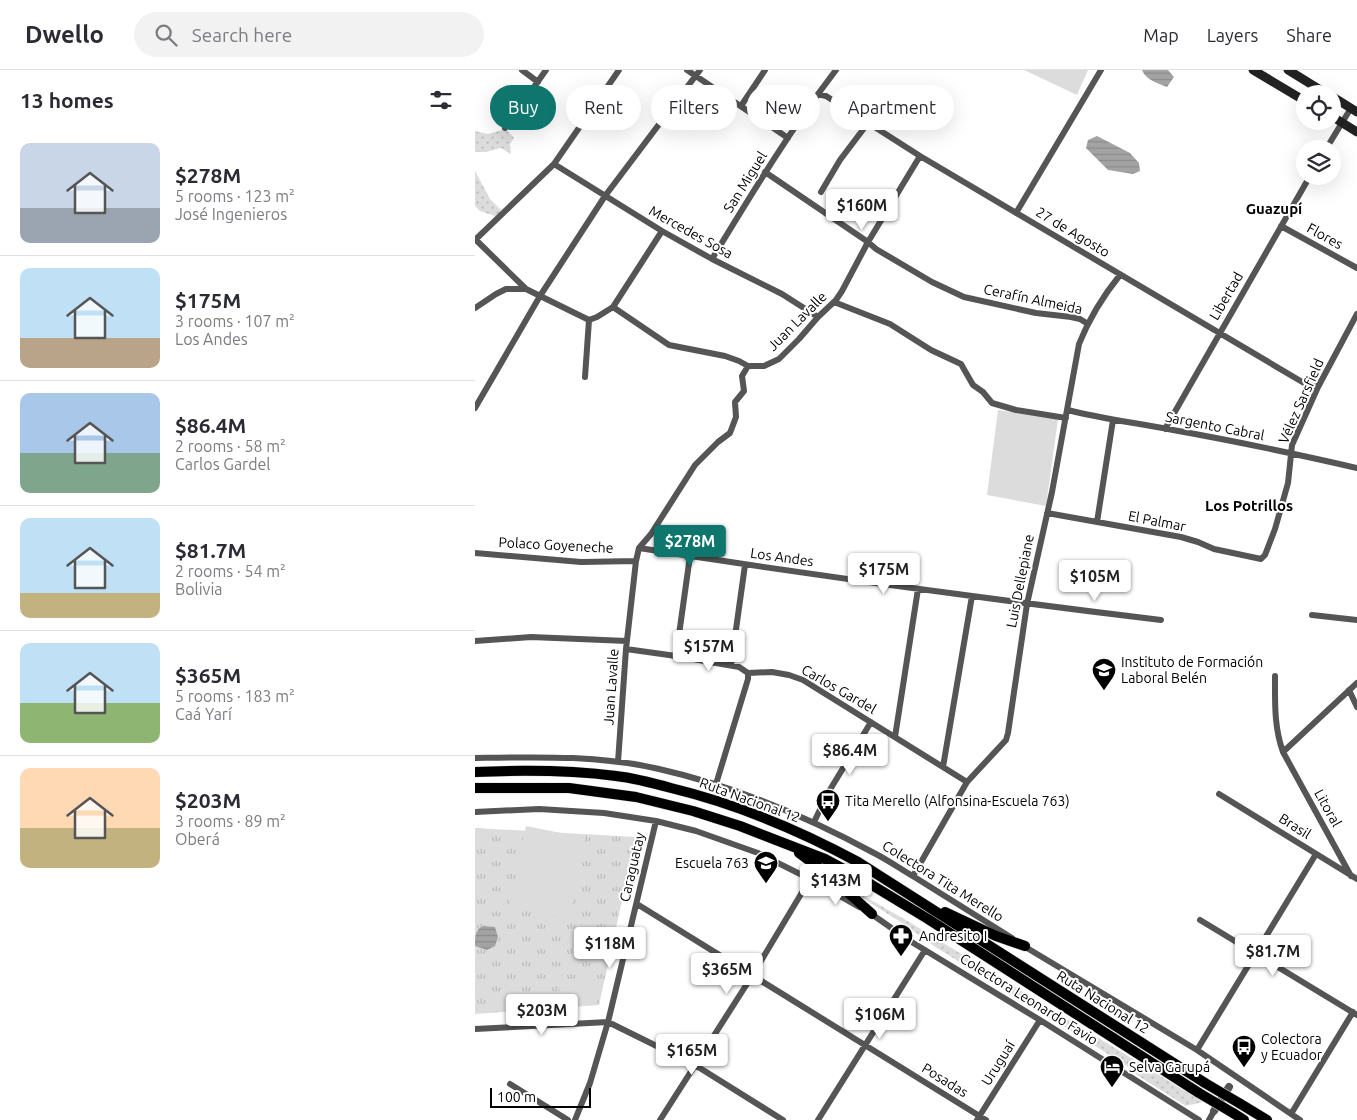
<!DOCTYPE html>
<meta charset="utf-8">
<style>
:root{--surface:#fff;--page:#f2f2f3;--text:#2b2b33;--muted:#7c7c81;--line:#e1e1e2;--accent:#0f766e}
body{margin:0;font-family:Ubuntu,sans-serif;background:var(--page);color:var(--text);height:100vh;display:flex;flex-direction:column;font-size:19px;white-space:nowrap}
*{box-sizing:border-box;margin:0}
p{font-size:16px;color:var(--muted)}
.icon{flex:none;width:28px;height:28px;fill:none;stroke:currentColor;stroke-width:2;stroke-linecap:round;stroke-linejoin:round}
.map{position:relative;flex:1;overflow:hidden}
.drawer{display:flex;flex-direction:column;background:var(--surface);width:475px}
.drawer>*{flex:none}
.banner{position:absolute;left:15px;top:15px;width:475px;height:45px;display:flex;gap:10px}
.tools{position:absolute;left:821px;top:15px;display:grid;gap:10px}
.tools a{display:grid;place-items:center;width:45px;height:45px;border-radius:50%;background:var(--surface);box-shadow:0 5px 20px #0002;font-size:25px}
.scale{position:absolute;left:15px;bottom:12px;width:101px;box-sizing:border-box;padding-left:5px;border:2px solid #000;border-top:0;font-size:14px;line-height:18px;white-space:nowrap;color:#000;-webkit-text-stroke:4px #fff;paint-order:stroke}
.price{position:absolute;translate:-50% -42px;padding:0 11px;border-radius:5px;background:#fff;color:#222;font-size:16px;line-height:32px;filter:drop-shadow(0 1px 2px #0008)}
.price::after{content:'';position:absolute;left:50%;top:30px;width:15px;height:11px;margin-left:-8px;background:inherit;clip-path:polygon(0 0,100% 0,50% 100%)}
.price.on{background:var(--accent);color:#fff}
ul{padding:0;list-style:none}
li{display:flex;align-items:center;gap:15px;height:125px;padding:0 20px}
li+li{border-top:1px solid var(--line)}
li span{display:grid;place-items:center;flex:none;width:140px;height:100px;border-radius:10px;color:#555}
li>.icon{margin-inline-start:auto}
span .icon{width:60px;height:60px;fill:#fffc;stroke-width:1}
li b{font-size:21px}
h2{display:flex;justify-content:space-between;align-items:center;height:60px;padding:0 20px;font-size:21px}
.pill{padding:0 18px;border-radius:22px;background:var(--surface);box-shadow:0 5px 20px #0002;font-size:18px;line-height:45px}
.pill.on{background:var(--accent);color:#fff}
header{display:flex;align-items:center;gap:30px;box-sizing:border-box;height:70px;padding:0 25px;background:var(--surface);border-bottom:1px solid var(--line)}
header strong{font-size:24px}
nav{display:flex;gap:28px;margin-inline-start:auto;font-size:18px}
.search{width:350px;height:45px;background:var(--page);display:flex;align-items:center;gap:12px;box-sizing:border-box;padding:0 18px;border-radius:28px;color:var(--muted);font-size:19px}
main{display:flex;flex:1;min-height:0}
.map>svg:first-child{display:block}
.grass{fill:url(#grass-dots)}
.park{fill:url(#park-tufts)}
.garden{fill:#dcdcdc}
.water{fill:url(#water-rules)}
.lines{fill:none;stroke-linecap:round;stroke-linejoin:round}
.trunk-casing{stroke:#dbdbdb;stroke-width:11}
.minor{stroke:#555;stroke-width:6}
.tertiary{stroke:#555;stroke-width:8}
.secondary{stroke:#222;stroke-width:9}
.trunk{stroke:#000;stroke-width:10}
.trunk-bridge-casing{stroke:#dbdbdb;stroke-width:11;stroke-linecap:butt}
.trunk-bridge{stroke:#000;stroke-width:10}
.labels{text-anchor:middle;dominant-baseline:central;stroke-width:4;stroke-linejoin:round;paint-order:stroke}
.street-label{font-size:14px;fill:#000;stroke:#fff}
.poi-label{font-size:14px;fill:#000;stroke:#fff;text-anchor:start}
.neighbourhood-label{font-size:15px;font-weight:bold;fill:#000;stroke:#fff}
</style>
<header>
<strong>Dwello</strong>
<div class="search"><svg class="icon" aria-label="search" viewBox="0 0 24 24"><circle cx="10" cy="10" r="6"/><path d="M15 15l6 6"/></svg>Search here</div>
<nav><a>Map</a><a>Layers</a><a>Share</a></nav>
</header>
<main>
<section class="drawer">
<h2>13 homes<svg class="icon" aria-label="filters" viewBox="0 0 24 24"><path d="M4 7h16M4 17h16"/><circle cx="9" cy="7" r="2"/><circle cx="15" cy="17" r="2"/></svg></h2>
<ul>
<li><span style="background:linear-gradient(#c9d6e8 65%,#9aa5b1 0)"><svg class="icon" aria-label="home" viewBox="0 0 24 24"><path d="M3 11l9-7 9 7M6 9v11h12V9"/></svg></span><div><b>$278M</b><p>5 rooms · 123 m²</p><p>José Ingenieros</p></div></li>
<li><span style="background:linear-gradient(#bfe0f5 70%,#b9a48a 0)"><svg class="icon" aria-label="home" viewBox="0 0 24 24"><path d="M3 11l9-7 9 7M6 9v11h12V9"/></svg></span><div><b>$175M</b><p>3 rooms · 107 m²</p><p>Los Andes</p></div></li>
<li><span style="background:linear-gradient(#a9c7e8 60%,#7fa58c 0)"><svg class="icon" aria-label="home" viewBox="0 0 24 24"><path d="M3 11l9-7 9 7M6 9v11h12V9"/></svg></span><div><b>$86.4M</b><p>2 rooms · 58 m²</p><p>Carlos Gardel</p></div></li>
<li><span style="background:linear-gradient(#bfe0f5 75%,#c2b280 0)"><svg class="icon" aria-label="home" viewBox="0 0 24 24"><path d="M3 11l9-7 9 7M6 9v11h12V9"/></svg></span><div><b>$81.7M</b><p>2 rooms · 54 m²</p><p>Bolivia</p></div></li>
<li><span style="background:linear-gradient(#bfe0f5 60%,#8fb573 0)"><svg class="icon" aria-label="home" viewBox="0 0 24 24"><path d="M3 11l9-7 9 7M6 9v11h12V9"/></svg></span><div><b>$365M</b><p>5 rooms · 183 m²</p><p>Caá Yarí</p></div></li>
<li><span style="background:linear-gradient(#ffd9b3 60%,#c2b280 0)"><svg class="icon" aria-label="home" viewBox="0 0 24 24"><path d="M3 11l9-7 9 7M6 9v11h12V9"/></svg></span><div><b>$203M</b><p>3 rooms · 89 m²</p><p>Oberá</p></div></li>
</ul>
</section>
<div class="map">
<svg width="882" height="1050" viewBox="0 0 882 1050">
<defs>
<pattern id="grass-dots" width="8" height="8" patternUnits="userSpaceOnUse" patternTransform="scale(1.25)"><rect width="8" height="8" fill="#dcdcdc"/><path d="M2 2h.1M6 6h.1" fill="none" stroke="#bbb" stroke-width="1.8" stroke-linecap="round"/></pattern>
<pattern id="park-tufts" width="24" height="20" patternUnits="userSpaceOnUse" patternTransform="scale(1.25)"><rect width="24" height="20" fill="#dcdcdc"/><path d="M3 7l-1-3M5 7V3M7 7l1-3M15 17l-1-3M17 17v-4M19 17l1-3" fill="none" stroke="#bbb"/></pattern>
<pattern id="water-rules" width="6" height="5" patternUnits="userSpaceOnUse" patternTransform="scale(1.25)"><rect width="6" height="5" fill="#a3a3a3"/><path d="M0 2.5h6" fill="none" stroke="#8b8b8b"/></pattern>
</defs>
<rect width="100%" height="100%" fill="#fff"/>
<path class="grass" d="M31,59L39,68L35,74L36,84L26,78L11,82H0V61L13,64Z
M0,101L15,129L26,140L23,147L5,141L0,136Z
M366,813L431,850L728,1032L711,1036L662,1005L652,996L601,964L462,878L424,851L378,822Z"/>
<path class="park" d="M0,758L161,767L124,935L0,944Z"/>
<path class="garden" d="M549,0H613L602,25Z
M523,340L583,349L571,436L512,425Z
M51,756L110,768L94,849L34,837Z
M85,910L116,911L115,927L84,926Z"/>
<path class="water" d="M667,0H693L699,7L692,17C682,13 671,10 667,0Z
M622,66L655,83L664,93L665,101L658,104L633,100L611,78L613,70Z
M8,856L20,857L23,867L20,876L12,880L0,876C0,866 0,860 8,856Z"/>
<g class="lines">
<defs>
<path id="trunk" d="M0,702C46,700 94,700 141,706C159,708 178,713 196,718C262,734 324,760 383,792L730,1013
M0,718H94L161,727L218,741L265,756L350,789L387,809L453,849L724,1023
M324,783L350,802L397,844
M470,842L521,866L550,876
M764,1033L792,1050
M758,1043L769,1050"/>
</defs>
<use href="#trunk" class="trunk-casing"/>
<path class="minor" d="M47,0L63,12
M212,0L313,68
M343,24L351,26L445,86L829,313L843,317
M266,36L290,0
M30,58L71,0
M851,79L876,38
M79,94L187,161L237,189L307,224L343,247
M290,102L393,172L401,179L457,212L489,227L561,243L596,247L605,249L613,254
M346,122L365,90L393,53
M541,143L626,0
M806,156L882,198
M0,169L51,219
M0,170L79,94L144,0
M237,189C276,125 315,60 361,0
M359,232L415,254L456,280L486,294L498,315L508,322L517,333L541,340L591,348
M138,237L194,275L250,286L264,291L273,296
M0,238L21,224L31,219H51L114,250L122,247L138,237L187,161
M110,307L114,250
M0,338L65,226L130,126L225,0
M593,340C627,349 663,353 698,360C760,371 821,384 882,398
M690,359L835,106
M572,443L706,467L723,472L739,479L786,489L790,485L800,459L813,413L817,375L843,317L882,244
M622,452L638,350
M164,478C337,505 511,529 686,550
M0,483L106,492L161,491
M837,545L882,550
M0,571L56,567L152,571
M151,579L201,586L264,597L273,603L297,602L314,605L328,610L492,712
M201,586L215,486
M256,595L270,495
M800,606C800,633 799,657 808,682L876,806
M874,620L882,637
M420,667L443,519
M808,682L882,613
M0,688C62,687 124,685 184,699C259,716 331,746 399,783C413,790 427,800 441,808C473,828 505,848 537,868
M143,692L151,579L161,491L164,478L176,464L220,395L243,372L255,363L261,347L260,332L269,321L267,306L273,296H289L304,289L324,269L343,247L361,230L367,221L393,172L445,86
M468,697L497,526
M241,714L273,609V603
M744,724L882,809
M0,742L64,739L129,743L181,751L221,761L283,783L335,809L384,837
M339,752L353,723L396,652
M438,806L492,712L531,670L533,663L552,534L577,422L604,274C614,249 628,226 645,205
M162,834L511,1050
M395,843L435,871L565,950L724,1050
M725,850L882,945
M547,875L722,980L825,1050
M0,959L133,952L220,995L308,1050
M722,980L841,784
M35,1014L93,1050
M816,1044L878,942
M100,1050L115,1013L133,952L181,751
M185,1050L277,906L335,809
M343,1050L450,880
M502,1050L565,950
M734,1050L739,1041"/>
<path class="tertiary" d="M739,1041L754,1017"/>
<path class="secondary" d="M778,0L830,31
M813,0L852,24
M858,27L882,42
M858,47L882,62"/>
<use href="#trunk" class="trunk"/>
<defs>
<path id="trunk-bridge" d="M730,1013L764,1033
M724,1023L758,1043"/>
</defs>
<use href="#trunk-bridge" class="trunk-bridge-casing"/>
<use href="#trunk-bridge" class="trunk-bridge"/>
</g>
<defs>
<symbol id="school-pin" viewBox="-11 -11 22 30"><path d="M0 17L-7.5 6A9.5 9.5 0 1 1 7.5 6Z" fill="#000" stroke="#fff"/><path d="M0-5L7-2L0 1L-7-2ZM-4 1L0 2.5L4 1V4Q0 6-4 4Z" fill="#fff"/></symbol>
<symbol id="bus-pin" viewBox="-11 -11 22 30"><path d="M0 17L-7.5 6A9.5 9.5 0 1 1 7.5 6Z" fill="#000" stroke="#fff"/><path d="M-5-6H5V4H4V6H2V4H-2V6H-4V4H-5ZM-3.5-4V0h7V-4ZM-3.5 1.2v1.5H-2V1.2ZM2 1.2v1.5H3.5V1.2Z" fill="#fff"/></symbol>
<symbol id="pharmacy-pin" viewBox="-11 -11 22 30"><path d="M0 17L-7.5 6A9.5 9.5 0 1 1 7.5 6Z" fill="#000" stroke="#fff"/><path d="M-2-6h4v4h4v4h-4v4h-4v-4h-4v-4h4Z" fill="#fff"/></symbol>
<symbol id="hotel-pin" viewBox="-11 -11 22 30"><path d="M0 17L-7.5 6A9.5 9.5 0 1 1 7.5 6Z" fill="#000" stroke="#fff"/><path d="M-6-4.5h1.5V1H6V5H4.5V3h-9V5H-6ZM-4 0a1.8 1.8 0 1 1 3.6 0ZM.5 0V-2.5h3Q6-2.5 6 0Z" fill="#fff"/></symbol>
</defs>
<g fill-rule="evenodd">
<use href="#school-pin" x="615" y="586" width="28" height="38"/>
<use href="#bus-pin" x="339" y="717" width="28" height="38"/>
<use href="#school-pin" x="277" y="779" width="28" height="38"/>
<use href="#pharmacy-pin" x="412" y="852" width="28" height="38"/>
<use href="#bus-pin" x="755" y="963" width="28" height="38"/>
<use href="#hotel-pin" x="623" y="983" width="28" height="38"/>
</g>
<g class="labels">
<g class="street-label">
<text transform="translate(270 112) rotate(-58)">San Miguel</text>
<text transform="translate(216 162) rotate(29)">Mercedes Sosa</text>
<text transform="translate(598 162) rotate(31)">27 de Agosto</text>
<text transform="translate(850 166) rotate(29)">Flores</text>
<text transform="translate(751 226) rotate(-60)">Libertad</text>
<text transform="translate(558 229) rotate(12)">Cerafín Almeida</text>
<text transform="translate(322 251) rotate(-45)">Juan Lavalle</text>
<text transform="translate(826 331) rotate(-66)">Vélez Sarsfield</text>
<text transform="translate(740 356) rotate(11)">Sargento Cabral</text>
<text transform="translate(682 451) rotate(11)">El Palmar</text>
<text transform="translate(81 475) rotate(3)">Polaco Goyeneche</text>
<text transform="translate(307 487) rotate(8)">Los Andes</text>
<text transform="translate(545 511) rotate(-79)">Luis Dellepiane</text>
<text transform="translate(136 617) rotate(-86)">Juan Lavalle</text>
<text transform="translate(364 619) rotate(30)">Carlos Gardel</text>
<text transform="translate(275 730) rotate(20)">Ruta Nacional 12</text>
<text transform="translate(853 738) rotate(61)">Litoral</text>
<text transform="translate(820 756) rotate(32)">Brasil</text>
<text transform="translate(157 797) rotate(-77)">Caraguatay</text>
<text transform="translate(468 811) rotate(32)">Colectora Tita Merello</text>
<text transform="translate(554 929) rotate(32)">Colectora Leonardo Favio</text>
<text transform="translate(628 932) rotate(32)">Ruta Nacional 12</text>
<text transform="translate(523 993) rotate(-58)">Uruguaí</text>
<text transform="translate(470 1010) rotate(32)">Posadas</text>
</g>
<g class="poi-label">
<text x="646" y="592">Instituto de Formación<tspan x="646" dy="16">Laboral Belén</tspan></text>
<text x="370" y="731">Tita Merello (Alfonsina-Escuela 763)</text>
<text x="274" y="793" text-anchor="end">Escuela 763</text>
<text x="444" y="866">Andresito I</text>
<text x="786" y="969">Colectora<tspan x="786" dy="16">y Ecuador</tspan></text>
<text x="654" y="997">Selva Garupá</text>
</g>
<g class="neighbourhood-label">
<text x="799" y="138">Guazupí</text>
<text x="774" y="435">Los Potrillos</text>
</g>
</g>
</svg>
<div class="tools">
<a><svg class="icon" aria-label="locate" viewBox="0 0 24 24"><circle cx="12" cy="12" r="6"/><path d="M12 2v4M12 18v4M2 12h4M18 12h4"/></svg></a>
<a><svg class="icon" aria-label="layers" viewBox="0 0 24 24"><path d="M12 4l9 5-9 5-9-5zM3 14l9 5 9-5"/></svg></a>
</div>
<div class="scale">100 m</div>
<b class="price" style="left:387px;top:161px">$160M</b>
<b class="price on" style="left:215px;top:497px">$278M</b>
<b class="price" style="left:409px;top:525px">$175M</b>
<b class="price" style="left:620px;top:532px">$105M</b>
<b class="price" style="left:234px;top:602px">$157M</b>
<b class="price" style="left:375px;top:706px">$86.4M</b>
<b class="price" style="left:361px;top:836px">$143M</b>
<b class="price" style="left:135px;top:899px">$118M</b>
<b class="price" style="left:798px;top:907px">$81.7M</b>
<b class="price" style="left:252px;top:925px">$365M</b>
<b class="price" style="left:67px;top:966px">$203M</b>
<b class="price" style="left:405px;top:970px">$106M</b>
<b class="price" style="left:217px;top:1006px">$165M</b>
<div class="banner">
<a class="pill on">Buy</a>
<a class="pill">Rent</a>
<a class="pill">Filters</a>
<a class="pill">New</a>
<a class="pill">Apartment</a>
</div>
</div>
</main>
